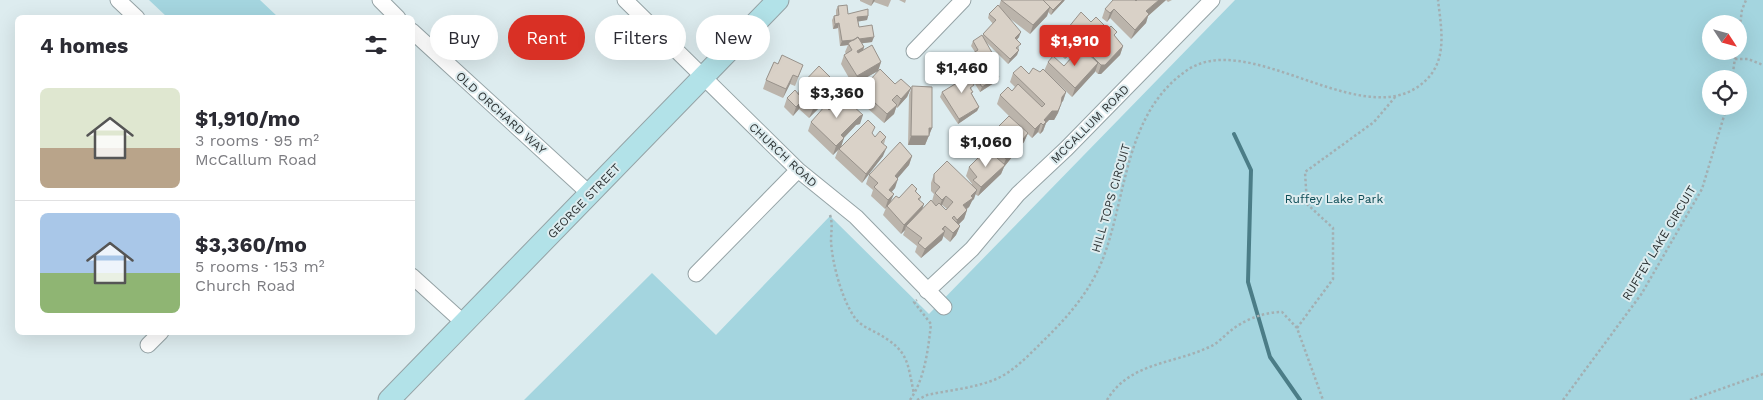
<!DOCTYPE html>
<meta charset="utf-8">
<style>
:root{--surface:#fff;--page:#f2f2f3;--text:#2b2b33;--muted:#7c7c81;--line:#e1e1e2;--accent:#d93025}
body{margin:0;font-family:"Work Sans",sans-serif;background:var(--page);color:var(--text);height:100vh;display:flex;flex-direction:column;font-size:19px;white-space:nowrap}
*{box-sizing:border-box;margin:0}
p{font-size:16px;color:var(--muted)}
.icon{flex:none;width:28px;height:28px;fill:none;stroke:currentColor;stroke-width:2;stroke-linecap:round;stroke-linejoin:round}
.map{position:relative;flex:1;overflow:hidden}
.sheet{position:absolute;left:15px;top:15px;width:400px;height:320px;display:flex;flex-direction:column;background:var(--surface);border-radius:8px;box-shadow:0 5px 20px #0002}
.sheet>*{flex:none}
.hud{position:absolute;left:430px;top:15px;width:475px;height:45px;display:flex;gap:10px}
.needle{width:32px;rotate:126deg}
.tools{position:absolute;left:1702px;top:15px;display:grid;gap:10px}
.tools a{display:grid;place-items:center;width:45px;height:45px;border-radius:50%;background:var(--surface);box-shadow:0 5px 20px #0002;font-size:25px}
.price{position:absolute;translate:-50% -42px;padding:0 11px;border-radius:5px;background:#fff;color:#222;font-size:16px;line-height:32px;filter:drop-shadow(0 1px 2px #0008)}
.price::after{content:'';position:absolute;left:50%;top:30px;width:15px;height:11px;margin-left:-8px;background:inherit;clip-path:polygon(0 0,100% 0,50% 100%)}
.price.selected{background:var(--accent);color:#fff}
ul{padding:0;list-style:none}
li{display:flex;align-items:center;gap:15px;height:125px;padding:0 25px}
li+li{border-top:1px solid var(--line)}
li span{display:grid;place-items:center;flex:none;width:140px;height:100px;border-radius:8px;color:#555}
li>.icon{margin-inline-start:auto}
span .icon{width:60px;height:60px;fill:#fffc;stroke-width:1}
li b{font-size:21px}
h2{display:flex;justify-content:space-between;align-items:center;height:60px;padding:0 25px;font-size:21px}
.pill{padding:0 18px;border-radius:22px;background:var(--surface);box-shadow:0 5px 20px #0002;font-size:18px;line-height:45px}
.pill.selected{background:var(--accent);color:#fff}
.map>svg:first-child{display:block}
.green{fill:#a4d5df;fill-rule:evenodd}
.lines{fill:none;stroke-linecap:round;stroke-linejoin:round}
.stream{stroke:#4b7d87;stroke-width:4}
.street-casing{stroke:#95a3a6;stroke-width:17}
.secondary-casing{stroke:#95a3a6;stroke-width:23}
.path{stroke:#a3afb2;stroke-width:2.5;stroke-dasharray:2.5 2.5;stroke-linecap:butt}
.street{stroke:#fff;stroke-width:15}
.secondary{stroke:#b2e2e8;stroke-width:21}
.wall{fill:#bbb4ab;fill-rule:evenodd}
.shaded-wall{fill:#98928b}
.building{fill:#d9d1c7;stroke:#98928b}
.labels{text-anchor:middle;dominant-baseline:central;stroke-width:4;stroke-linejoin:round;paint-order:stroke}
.street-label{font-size:12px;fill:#2d3334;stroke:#ddecef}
.park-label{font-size:12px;fill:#0c4b55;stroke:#ddecef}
</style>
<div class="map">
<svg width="1763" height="400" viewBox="0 0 1763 400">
<rect width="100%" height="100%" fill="#ddecef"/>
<path class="green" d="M149,0H260L278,17H167Z
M1235,0H1763V400H524L652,273L716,335L830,216L929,314ZM1711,24H1739V51H1711ZM1711,79H1739V106H1711Z"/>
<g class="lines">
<path class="stream" d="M1234,134L1251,170L1248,282L1270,357L1300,400"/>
<defs>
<path id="street" d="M118,0L137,18
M380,0L398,18
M625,0L798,170L856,217L944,307
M412,31L591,195
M914,51L963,0
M696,274L798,170
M412,276L465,324
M927,291L972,249L1018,194L1066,149L1212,0
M148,345L161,332"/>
<path id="secondary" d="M389,400L778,0"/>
</defs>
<use href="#street" class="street-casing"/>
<use href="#secondary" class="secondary-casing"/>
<path class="path" d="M1739,32L1742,10L1746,0
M1735,59H1748L1763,65
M1732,79L1736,51
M830,215C833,224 831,232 831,241C832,263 842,300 855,318C860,325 869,329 877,333C909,351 907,361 914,394
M1297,328L1333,279V228L1307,204L1305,172L1374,122L1396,96
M910,400C925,378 928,350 931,324L914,302L917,300
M917,400L927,395C950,390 975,388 996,379C1013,372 1029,355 1042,342C1066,319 1089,293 1102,261C1127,198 1124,114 1186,71C1246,28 1354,127 1416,88C1449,67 1442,34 1438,0
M1107,400C1129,363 1172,364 1207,348C1216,345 1222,338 1229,332C1243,320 1264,312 1282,312L1297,328L1323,400
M1563,400L1642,293L1702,189L1727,106
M1690,400L1763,374"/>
<use href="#street" class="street"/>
<use href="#secondary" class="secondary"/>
</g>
<path class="wall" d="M860,0H891L888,7L874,2L871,6L860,1Z
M899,0H906L905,3Z
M1001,0L1064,1L1051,15L1048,12L1047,16L1030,34L1009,18L1019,37L1017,40L1019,48L1018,50L1017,55L1008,64L987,43L997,81L980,92L967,71L972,90V94L979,107L977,111L958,124L940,97L942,92L957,83L953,75L954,71L963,65L962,63L964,59L975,52L971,46L973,41L983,36V34L993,24L988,18L989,14L999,6Z
M1137,0H1172L1168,2L1166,0L1148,16L1146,23L1131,39L1110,18L1107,22L1102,18L1105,9Z
M838,6L848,14L868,16L867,20L858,21L859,27L872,42L862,43L864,47L863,51L881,62L878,71L853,85L841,64L844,55L846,54L845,52L848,45L840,46L838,28L833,29L832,20L834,16L836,15V10Z
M1091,22L1115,36L1123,46L1120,55L1101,74H1098L1095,71L1072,97L1045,71L1066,92L1063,101L1061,103L1058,113L1054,120H1049L1046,123L1043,131L1040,134L1038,132L1032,138L1022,128L1028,133L1024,142L1004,167L1001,174L978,196L975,194L969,207L967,209V210L964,219L959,224L960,226L956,235L950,242L943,236L942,240L921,258L915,252L917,246L903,235L905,230L901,234L883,215L886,208L885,209L871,196L873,190L866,184L869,175L912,156L909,165L897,178L895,188L891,192V201L899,198L917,189L916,192L921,197L920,200L922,210L932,201L934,194L931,191V183L934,174L972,185V184L966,176L969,167L989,151L990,148L988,146L992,137L994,134L996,129L1009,116L997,104L1000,95L1012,91L1015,87L1010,82L1013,73L1029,74L1040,72L1044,71L1048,62L1064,66L1076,53L1074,50L1065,59L1057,52L1055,54L1050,50L1052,45L1065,36L1068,28ZM942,205L947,209L946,210L941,206Z
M778,64L803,65L795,86L790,84L783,98L763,89L766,80Z
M837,84L834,93L809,118L799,109L793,116L784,107L787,98L798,93L800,86Z
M895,84L911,88L907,97L897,108L896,107L894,114L884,123L857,99L861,90Z
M912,86L932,128L925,145H908L909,95Z
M856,101L854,107L860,124L856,125L844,138L841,146L872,134L875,137H886L884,144L883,156L862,183L835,158L838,150L833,155L808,131L811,122L829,110Z"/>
<path class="shaded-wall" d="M873,0H875L871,6Z
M1063,0H1065L1051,15L1053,10Z
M1159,0H1166L1148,16L1146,23L1131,39L1135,30L1146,11Z
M1050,7L1047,16L1030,34L1033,25Z
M1114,9L1110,18L1107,22L1110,13Z
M868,16L867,20L856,22L857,17Z
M839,23L838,28L833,29L835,24Z
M1021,32L1019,37L1014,43L1015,38Z
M874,37L872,42L849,45L848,43V45L840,46L842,41Z
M1075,46L1073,51L1065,59L1067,55Z
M1123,46L1120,55L1101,74H1098L1101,65Z
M864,47L861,56L857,51Z
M1019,50L1017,55L1008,64L1010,59Z
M881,62L878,71L853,85L857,76Z
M1098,63L1095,72L1072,97L1075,88Z
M793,75L790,84L783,98L786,89Z
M999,77L997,81L980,92L982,87Z
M837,84L834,93L809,118L813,109Z
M911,88L907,97L897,108L901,99Z
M1066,92L1063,101L1058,106L1062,97Z
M803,100L799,109L793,116L796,107Z
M1061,104L1058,113L1054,120H1049L1046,123L1043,131L1040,134L1043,125L1044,120L1052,111Z
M897,105L894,114L884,123L887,114Z
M979,107L977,111L958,124L959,119Z
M863,115L860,124L856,125L838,144L841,135L860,116Z
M1041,123L1038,132L1032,138L1035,129Z
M929,128H932L925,145H908L911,136Z
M1028,133L1024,142L1004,167L1001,174L978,196L981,187L1003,166L1006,159Z
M844,138L841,147L833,155L836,146Z
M887,147L883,156L862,183L866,174Z
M912,156L909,165L892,185L895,176Z
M898,179L895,188L886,199L889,190Z
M977,190L974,199L972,201L969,207L959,214L963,205Z
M894,194L890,203L887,206L885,209L888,200Z
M946,196L942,205L938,209L942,200Z
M924,204L921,213L906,226L905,230L901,234L904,225Z
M967,210L964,219L954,229L957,220Z
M945,226L942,233L945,231L942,240L921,258L925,249Z
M960,226L956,235L950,242L953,233Z"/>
<path class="building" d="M1001,0H1043L1050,7L1033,25Z
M1043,0H1063L1053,10Z
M1113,0H1135L1136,1L1137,0H1159L1146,11L1149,14L1135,30L1114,9L1110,13L1105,9Z
M847,5L848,14L868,9V16L857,17L859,27L872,25L874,37L859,39L858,37L854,40L842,41L839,23L835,24L834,16L839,15L838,6Z
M998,5L1021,32L1015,38L1021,44L1016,48L1019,50L1010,59L983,34L996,20L989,14Z
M1081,12L1091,22L1096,17L1108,29L1111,26L1117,32L1114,35L1123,46L1105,65H1101L1072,36L1074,34L1068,28Z
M1062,34L1075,46L1067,55L1059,47L1057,49L1052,45Z
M982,35L995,58V65L992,67L999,77L982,87L964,59L978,50L973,41Z
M858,37L864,47L857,51L858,53L872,45L881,62L857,76L844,55L852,50L848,43Z
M1081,47L1098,63L1075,88L1048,62L1053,56L1064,66Z
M782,55L803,65L798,77L793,75L786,89L766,80L774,62L778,64Z
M964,64L974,85L970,88L973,92L971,93L979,107L959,119L942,92L960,81L954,71Z
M819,66L837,84L813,109L803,100L796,107L787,98L795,90L800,96L805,91L800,86Z
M1021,66L1029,74L1033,68L1040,72L1043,69L1066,92L1062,97L1061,104L1058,111H1052L1044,120L1046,122L1043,125L1041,123L1035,129L1000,95L1008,87L1012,91L1018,84L1042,107L1045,104L1013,73Z
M880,69L895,84L901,79L911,88L901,99L897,95L892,100L897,105L887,114L861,90Z
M912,86L932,87V128H929V136H911Z
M848,93L856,101L852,105L863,115L860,116L841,135L844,138L836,146L811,122L825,106L829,110Z
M1009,116L1028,133L1006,159L991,145L995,141L992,137L998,130L996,129Z
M868,120L875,127L872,133L875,137L880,131L886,137L881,142L887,147L866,174L839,149Z
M900,142L912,156L895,176L898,179L889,190L894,194L888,200L874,187L878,183L869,175Z
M986,150H988L1005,165L981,187L973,180L977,177L969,167Z
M947,161L977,190L971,196L973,198L963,205L967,210L957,220L954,216L952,218L960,226L953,233L945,226L942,229L945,231L925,249L918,243L922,238L906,226L931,200L936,206L939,203L946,210L953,202L946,196L942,200L935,193L940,187L934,182V174Z
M912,184L917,189L915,191L921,197L918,199L924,204L904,225L887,206L896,196L899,198Z"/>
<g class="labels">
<g class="street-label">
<text transform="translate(501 113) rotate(42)">OLD ORCHARD WAY</text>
<text transform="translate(1090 124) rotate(-45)">MCCALLUM ROAD</text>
<text transform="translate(783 155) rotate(43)">CHURCH ROAD</text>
<text transform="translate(1111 198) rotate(-74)">HILL TOPS CIRCUIT</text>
<text transform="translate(584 201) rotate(-46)">GEORGE STREET</text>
<text transform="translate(1659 243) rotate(-59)">RUFFEY LAKE CIRCUIT</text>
</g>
<g class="park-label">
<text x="1334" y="199">Ruffey Lake Park</text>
</g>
</g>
</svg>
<div class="tools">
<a><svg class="needle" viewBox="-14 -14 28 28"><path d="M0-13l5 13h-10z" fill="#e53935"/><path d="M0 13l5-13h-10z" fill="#7c7c81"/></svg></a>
<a><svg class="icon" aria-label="locate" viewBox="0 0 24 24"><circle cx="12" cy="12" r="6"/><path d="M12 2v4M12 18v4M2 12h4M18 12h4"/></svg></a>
</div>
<b class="price selected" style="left:1075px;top:67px">$1,910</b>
<b class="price" style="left:962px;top:94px">$1,460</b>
<b class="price" style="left:837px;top:119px">$3,360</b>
<b class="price" style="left:986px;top:168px">$1,060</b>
<div class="hud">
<a class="pill">Buy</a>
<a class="pill selected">Rent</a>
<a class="pill">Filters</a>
<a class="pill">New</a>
</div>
<section class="sheet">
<h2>4 homes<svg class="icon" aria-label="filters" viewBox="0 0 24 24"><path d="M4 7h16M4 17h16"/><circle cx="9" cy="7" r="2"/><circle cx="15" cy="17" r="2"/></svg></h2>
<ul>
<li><span style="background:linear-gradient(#dfe7d0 60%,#b9a48a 0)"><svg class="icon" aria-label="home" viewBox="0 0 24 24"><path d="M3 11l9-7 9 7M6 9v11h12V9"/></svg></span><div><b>$1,910/mo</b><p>3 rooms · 95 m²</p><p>McCallum Road</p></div></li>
<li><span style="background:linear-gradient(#a9c7e8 60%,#8fb573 0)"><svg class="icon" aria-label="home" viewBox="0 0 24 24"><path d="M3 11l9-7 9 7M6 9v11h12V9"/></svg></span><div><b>$3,360/mo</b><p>5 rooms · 153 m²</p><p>Church Road</p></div></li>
</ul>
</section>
</div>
